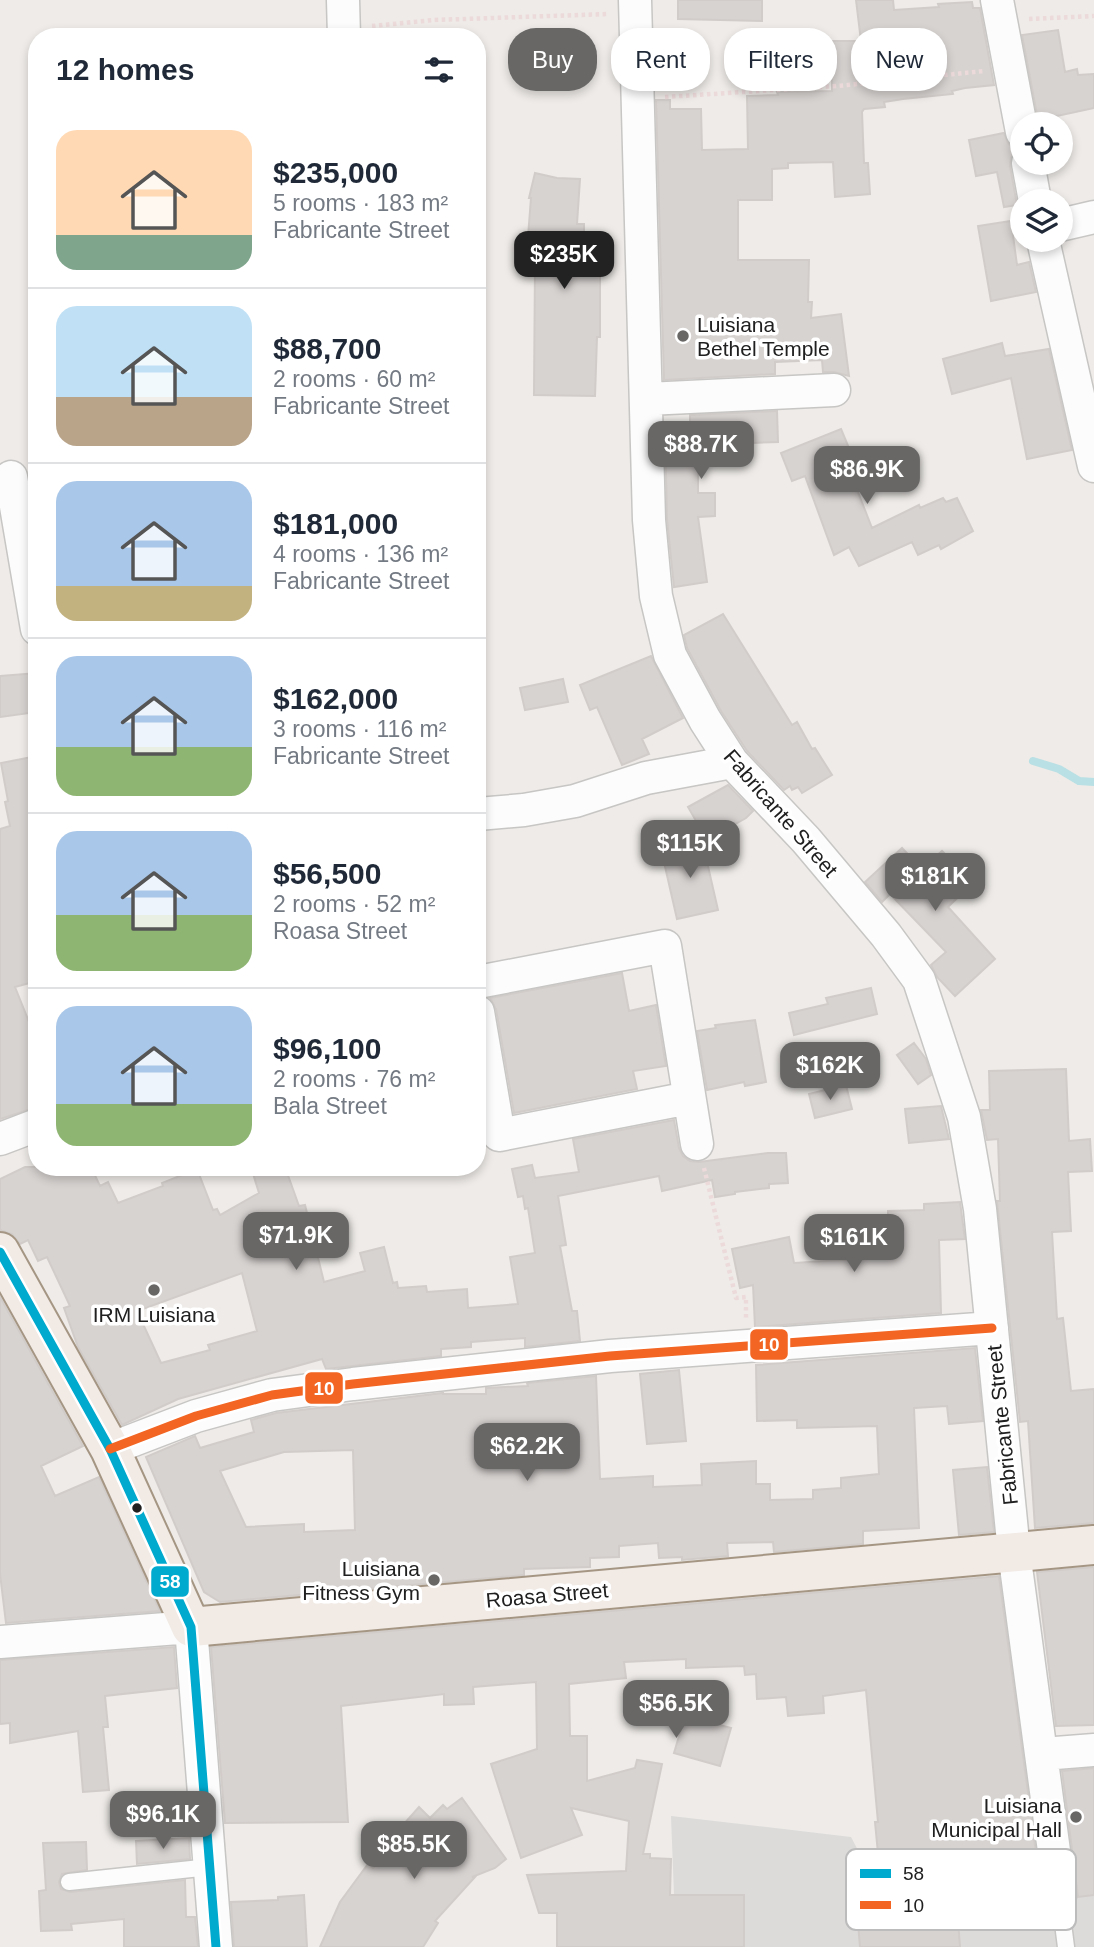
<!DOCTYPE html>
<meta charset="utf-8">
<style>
:root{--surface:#fff;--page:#f6f6f7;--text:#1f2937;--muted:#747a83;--line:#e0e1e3;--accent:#686766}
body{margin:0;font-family:Arial,sans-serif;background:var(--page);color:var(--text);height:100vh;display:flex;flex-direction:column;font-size:26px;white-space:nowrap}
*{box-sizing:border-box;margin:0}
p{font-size:23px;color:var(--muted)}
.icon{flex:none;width:38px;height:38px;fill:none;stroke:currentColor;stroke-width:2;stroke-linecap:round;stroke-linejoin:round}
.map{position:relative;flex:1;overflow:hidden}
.sheet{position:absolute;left:28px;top:28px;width:458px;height:1148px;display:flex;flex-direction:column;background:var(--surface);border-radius:28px;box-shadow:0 4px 10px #0003}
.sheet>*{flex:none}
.hud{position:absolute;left:508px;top:28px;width:481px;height:63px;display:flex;gap:14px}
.controls{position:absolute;left:1010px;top:112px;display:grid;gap:14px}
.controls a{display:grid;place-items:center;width:63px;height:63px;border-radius:50%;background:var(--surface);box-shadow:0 4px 10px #0003;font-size:35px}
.price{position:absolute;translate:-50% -60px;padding:0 16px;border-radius:14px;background:var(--accent);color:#fff;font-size:23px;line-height:46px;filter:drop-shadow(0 2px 4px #0008)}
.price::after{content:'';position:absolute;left:50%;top:42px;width:21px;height:16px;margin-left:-10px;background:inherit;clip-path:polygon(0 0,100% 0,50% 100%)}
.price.selected{background:#222;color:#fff}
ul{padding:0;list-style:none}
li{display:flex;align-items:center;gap:21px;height:175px;padding:0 28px}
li+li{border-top:2px solid var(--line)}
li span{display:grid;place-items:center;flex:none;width:196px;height:140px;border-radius:21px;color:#555}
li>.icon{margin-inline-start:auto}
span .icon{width:84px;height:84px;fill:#fffc;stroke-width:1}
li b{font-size:30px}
h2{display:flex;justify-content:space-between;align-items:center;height:84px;padding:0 28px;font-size:30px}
.chip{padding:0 24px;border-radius:28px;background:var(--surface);box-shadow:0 4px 10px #0003;font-size:24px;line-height:63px}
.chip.selected{background:var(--accent);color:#fff}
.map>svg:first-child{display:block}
.religious{fill:#dcdbda}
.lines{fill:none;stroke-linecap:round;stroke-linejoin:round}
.stream{stroke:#b9e0e4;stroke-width:8}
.building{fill:#d7d3d1;stroke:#d1ccc9;stroke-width:2;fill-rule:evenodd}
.service-casing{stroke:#c7c6c4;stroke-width:19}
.minor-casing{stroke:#c7c6c4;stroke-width:35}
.primary-casing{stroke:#a59684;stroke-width:42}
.path{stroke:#ecd9da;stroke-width:4.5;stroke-dasharray:3.5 3.5;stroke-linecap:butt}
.service{stroke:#fcfcfc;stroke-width:16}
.minor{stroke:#fcfcfc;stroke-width:32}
.primary{stroke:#f1eae5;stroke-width:38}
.bus-1-casing{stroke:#fff;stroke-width:14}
.bus-2-casing{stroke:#fff;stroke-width:14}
.bus-1{stroke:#00a9ce;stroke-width:9}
.bus-2{stroke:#f26522;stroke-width:9}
.poi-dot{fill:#686766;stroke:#fff;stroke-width:2.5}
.bus-dot{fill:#202020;stroke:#fff;stroke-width:2.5}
.labels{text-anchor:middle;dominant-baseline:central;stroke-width:7;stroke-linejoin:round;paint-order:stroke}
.poi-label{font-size:21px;fill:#202020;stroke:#fff;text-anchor:end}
.street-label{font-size:21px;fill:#202020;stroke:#fff}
.key{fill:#fff;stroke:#bcbcbc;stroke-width:2}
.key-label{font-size:19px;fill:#202020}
.line-badge{stroke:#fff;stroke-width:2.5}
.badge-label{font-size:19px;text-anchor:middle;font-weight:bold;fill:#fff}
</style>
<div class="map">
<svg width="1094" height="1947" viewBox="0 0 1094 1947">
<rect width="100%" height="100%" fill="#eeebe8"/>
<path class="religious" d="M671,1816L851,1837L873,1879L1094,1865V1947H676Z"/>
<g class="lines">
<path class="stream" d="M1033,761L1059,769L1079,781L1094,782"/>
</g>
<path class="building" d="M678,0H762V21L678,19Z
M856,0H893L894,10L939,7L938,4L972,2L973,8H980L994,85L965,88L952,91L953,94L903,99L884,102L885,107L864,109L862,112L864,163H868L870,194L835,197L833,162L788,163V168L772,169V200H738V260H809L808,302H812L811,318L841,314L849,376L834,372H823L822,360L775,362V374L664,380L656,100H670V109H701L702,150L748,149L747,96L778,95L777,92L832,91V41H861Z
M1058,30L1065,72L1077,69L1078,75L1094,74V108L1038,120L1022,35Z
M1004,133L1008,143L1015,150L1011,158L1010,166L1017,205L1004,207L997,172L976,176L969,140Z
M535,173L557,178L580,179L577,224H584V242H604V269H600V337H597L595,396L534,395L535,263H530L531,237H528L531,198H529Z
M1011,221L1017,265L1029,262L1036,292L991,301L978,226Z
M1002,343L1005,356L1049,349L1072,450L1027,459L1011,378L952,394L943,359Z
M777,411L778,442L698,445V493H715V516L698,517L707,582L674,587L667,519L665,426L690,425V415Z
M841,429L851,453L846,455L856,481L854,482L872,528L919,505L920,508L943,498L946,502L957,498L973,531L941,549L939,545L918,555L912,542L859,566L849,547L834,555L805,476L792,481L781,453Z
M723,614L792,725L797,722L812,749L815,748L832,775L802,793L798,787L792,790L790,786L784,790L747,751L721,711L687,648L684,635Z
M651,656L683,718L642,739L649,754L622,765L597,707L590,710L580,685Z
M37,673V712L0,717V676Z
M563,679L568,702L525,710L520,688Z
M37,756V981L15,987L37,1042V1107L0,1119V829L10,826L5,802L8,801L1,763Z
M728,785L753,811L746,818L707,840L688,807Z
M702,840L718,910L677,919L661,849Z
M902,848L922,869L942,851L973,883L948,907L995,959L955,996L937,977L931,965L946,952L890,894L882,902L865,882Z
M622,973L629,1011L656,1005L666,1066L633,1071L637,1089L514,1113L496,1009L490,998Z
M871,988L877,1014L794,1035L789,1013L828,1004L826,998Z
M755,1020L766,1082L745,1086L744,1082L707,1090L697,1031L716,1028L715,1025Z
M914,1043L926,1059L931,1075L918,1084L897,1055Z
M1066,1069L1069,1141L1090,1139L1092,1171L1068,1172L1071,1231L1052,1232L1057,1319L1063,1318L1071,1391L1094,1389V1523L1035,1528L1028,1421L1020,1422L997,1201H1000L998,1139L987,1140L981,1110H990L989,1071Z
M846,1085L852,1109L815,1118L809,1094Z
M941,1106L949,1139L909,1143L905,1109Z
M674,1120L679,1148L683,1156L690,1161L699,1162L768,1153H786L788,1183L769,1184V1188L735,1192V1194L715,1197L712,1180L662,1191L659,1176L558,1196L566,1245L560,1246L572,1311H577L580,1341L525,1347V1338L471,1342V1347L441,1349V1356L326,1369L322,1359L178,1399L122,1425L78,1347L64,1308L70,1306L47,1257L38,1261L28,1240L20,1244L12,1234L0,1230V1179L25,1167H91L100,1186L108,1182L118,1203L163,1186L162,1183L197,1169L213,1210L217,1209L220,1215L259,1193L251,1167H285L299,1206L305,1205L324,1282L365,1271L360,1253L384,1247L393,1283L397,1282L398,1288L426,1286L427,1292L467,1289L468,1308L518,1304L510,1257L535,1253L528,1208L525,1209L523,1196L518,1197L512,1169L532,1165L535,1178L579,1172L573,1139ZM242,1273L257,1331L208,1345L210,1350L161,1363L137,1311Z
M960,1202L965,1239L939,1240L941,1313L755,1327L753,1285L740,1288L732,1249L789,1237L794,1263L875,1258L873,1245L888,1243V1211L924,1210V1204Z
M0,1297L83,1446L41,1466L55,1496L99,1477L160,1611L6,1623L0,1574Z
M975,1348L983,1421L949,1424L947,1406L914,1408L919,1528L863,1531V1544L774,1552L773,1542L727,1543L728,1556L682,1560V1557L659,1558L658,1543L619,1546V1557L590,1558V1567L524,1569V1575L220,1602L204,1592L146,1457L195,1436L200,1448L254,1432L251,1420L276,1413L443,1393V1394H486V1388L528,1386L527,1383L596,1376L600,1479L653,1476V1487L702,1485L701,1464L756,1461V1484H770V1500L813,1499V1490L841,1488V1478L879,1474L877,1426L797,1428V1420L757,1421L756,1365ZM353,1450L355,1530L304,1532V1524L246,1527L220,1471L284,1452Z
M679,1370L686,1441L647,1444L640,1374Z
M987,1467L994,1532L959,1535L953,1470Z
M1094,1567V1725L1056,1726L1037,1572Z
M999,1576L1037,1860L954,1868L960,1947H860L855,1887L881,1885L875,1822H878L866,1690L823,1696L824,1713L788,1716L786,1697L757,1699L756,1674L745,1675L744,1666L686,1668V1659L624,1662L626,1678L569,1684L570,1736H587V1781L635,1768L637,1760L662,1764L643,1854H650V1858L671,1859L670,1895H744V1947H557V1913H539L527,1875L626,1871L629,1821L571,1808L582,1835L521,1858L491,1764L537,1749L536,1682L473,1687L474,1704L444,1705V1694L341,1706L348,1822L225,1823L211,1647Z
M174,1647L177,1688L105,1696L108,1727H103L109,1790L83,1792L78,1731L10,1743V1723L0,1724V1660Z
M685,1716L731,1728L720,1766L674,1753Z
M1094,1768V1895L1078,1897L1062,1771Z
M462,1798L506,1859L495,1868L472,1877H475L435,1921L438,1923L423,1947H320L340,1902L368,1864L373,1868L381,1858L383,1859L406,1828L403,1825L419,1807L430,1818L443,1805L447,1809Z
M189,1838L190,1859L137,1864L136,1841Z
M86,1842L87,1870L62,1874L59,1882L61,1889L70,1892L185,1880L186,1917H195L198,1947H124V1919L71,1924L72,1930L41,1931L39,1891L46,1890L43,1843Z
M304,1895L307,1947H234L231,1902L278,1900V1897Z"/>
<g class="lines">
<defs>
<path id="service" d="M69,1882L210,1867
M1061,1908L1066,1947"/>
<path id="minor" d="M343,0L344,37
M635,0L649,520L656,596L670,655L705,720L732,762L806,840L886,935L919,980L964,1117L980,1209L1014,1552L1060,1896
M997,0L1022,132
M1028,163L1035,201
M1060,225L1094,217
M1043,240L1094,466
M647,399L834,390
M11,477L37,629
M478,814L524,810L575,801L646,778L732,762
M478,982L665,946L697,1144
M478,1012L499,1135L689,1098
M0,1139L37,1125
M110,1449L196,1416L272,1395L353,1384L610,1356L992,1328
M0,1642L191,1627L216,1947
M1043,1754L1094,1750"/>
<path id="primary" d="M0,1252L110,1449L191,1627L1094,1545"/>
</defs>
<use href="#service" class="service-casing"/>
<use href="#minor" class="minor-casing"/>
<use href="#primary" class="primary-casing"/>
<path class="path" d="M1029,19L1094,16
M372,26L434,20L608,14
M665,97L838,86L984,71
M704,1168L736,1298L746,1297V1320"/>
<use href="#service" class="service"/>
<use href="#minor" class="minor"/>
<use href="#primary" class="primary"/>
<defs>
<path id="bus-1" d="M0,1252L110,1449L191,1627L216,1947"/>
<path id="bus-2" d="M110,1449L196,1416L272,1395L353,1384L610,1356L992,1328"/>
</defs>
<use href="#bus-1" class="bus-1-casing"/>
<use href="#bus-2" class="bus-2-casing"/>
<use href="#bus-1" class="bus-1"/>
<use href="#bus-2" class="bus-2"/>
</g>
<g class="poi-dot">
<circle cx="683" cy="336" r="7"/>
<circle cx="154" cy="1290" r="7"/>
<circle cx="434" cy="1580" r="7"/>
<circle cx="1076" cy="1817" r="7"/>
</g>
<circle class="bus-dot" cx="137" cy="1508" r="6"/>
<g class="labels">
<g class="poi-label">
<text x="697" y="324" text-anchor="start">Luisiana<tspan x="697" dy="24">Bethel Temple</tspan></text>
<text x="154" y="1314" text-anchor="middle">IRM Luisiana</text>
<text x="420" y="1568">Luisiana<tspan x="420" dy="24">Fitness Gym</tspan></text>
<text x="1062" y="1805">Luisiana<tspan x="1062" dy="24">Municipal Hall</tspan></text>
</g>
<g class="street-label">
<text transform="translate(781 813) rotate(49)">Fabricante Street</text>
<text transform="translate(1002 1425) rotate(-96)">Fabricante Street</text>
<text transform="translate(547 1595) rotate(-5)">Roasa Street</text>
</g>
</g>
<rect x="846" y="1849" width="230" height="81" rx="10" class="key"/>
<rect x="860" y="1869" width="31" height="9" fill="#00a9ce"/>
<rect x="860" y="1901" width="31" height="8" fill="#f26522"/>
<g class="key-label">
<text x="903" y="1880">58</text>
<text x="903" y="1912">10</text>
</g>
<g class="line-badge">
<rect x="749" y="1328" width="40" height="33" rx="7" fill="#f26522"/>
<rect x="304" y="1371" width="40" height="34" rx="7" fill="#f26522"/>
<rect x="150" y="1565" width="40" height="33" rx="7" fill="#00a9ce"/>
</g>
<g class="badge-label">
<text x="769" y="1351">10</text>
<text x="324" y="1395">10</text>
<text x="170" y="1588">58</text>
</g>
</svg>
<div class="controls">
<a><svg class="icon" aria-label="locate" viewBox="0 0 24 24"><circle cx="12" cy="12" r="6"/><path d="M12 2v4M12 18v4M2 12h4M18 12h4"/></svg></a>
<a><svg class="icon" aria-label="layers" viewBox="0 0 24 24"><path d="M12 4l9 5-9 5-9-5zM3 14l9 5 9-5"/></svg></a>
</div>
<b class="price selected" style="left:564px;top:291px">$235K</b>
<b class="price" style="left:701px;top:481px">$88.7K</b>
<b class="price" style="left:867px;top:506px">$86.9K</b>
<b class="price" style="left:690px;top:880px">$115K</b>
<b class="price" style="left:935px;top:913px">$181K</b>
<b class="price" style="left:830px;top:1102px">$162K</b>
<b class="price" style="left:296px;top:1272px">$71.9K</b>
<b class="price" style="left:854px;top:1274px">$161K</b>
<b class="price" style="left:527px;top:1483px">$62.2K</b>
<b class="price" style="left:676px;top:1740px">$56.5K</b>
<b class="price" style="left:163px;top:1851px">$96.1K</b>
<b class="price" style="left:414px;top:1881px">$85.5K</b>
<div class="hud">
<a class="chip selected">Buy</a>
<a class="chip">Rent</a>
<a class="chip">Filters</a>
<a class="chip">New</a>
</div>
<section class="sheet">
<h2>12 homes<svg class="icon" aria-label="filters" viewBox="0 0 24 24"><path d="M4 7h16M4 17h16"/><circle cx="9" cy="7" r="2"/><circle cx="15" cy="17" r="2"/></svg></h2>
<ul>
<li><span style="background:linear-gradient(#ffd9b3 75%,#7fa58c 0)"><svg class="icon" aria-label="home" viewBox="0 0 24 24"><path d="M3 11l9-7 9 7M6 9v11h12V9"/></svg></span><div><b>$235,000</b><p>5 rooms · 183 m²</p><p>Fabricante Street</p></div></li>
<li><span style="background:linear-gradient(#bfe0f5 65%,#b9a48a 0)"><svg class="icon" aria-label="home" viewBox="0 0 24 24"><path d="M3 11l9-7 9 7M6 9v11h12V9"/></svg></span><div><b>$88,700</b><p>2 rooms · 60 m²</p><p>Fabricante Street</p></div></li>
<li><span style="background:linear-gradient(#a9c7e8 75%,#c2b280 0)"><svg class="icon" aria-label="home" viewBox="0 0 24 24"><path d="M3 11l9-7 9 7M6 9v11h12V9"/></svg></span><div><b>$181,000</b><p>4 rooms · 136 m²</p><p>Fabricante Street</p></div></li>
<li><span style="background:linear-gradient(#a9c7e8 65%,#8fb573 0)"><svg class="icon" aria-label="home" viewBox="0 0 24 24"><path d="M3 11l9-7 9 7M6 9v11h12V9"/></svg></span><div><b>$162,000</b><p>3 rooms · 116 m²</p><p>Fabricante Street</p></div></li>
<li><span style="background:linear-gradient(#a9c7e8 60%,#8fb573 0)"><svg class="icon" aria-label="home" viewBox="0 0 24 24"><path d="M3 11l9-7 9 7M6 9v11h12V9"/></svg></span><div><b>$56,500</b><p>2 rooms · 52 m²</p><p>Roasa Street</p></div></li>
<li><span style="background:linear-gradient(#a9c7e8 70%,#8fb573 0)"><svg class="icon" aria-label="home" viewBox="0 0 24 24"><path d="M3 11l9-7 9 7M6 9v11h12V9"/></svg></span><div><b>$96,100</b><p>2 rooms · 76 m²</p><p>Bala Street</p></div></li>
</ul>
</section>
</div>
